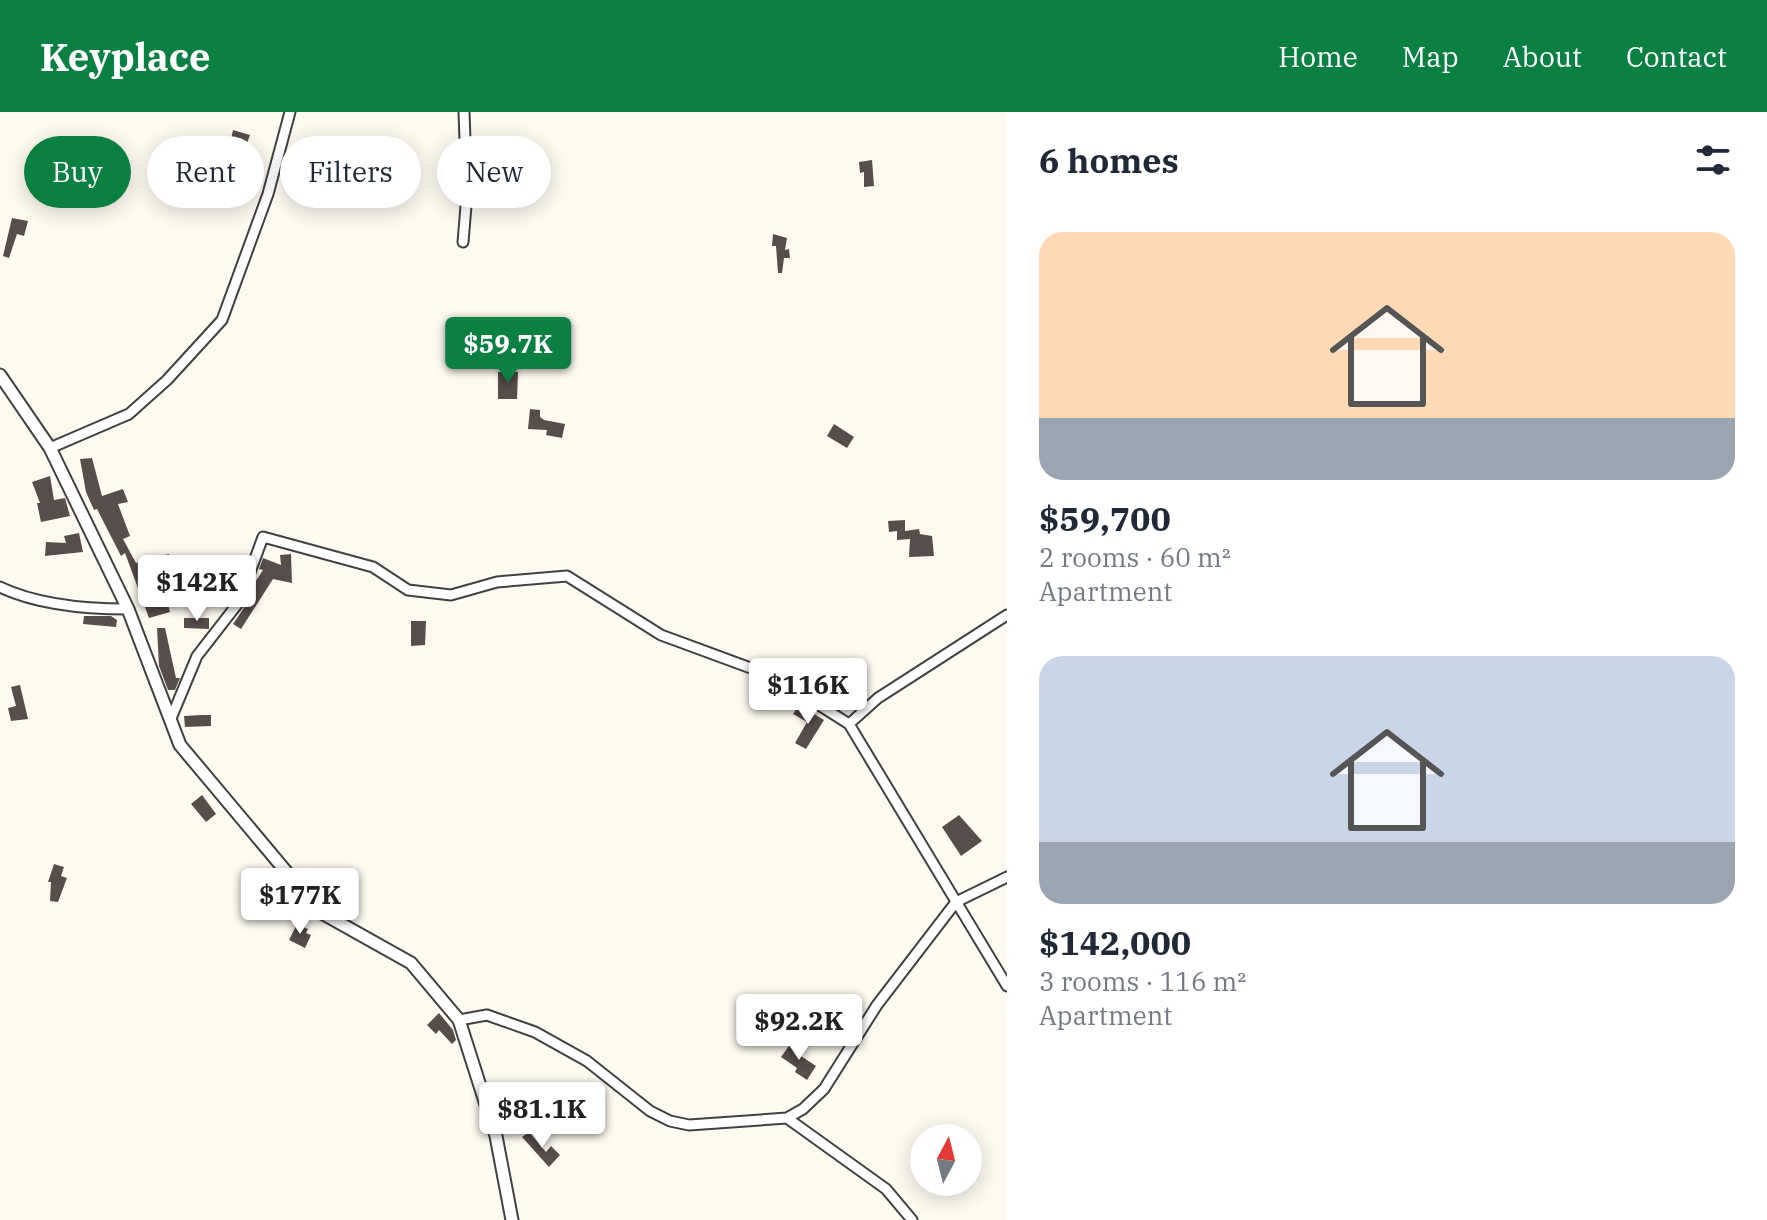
<!DOCTYPE html>
<meta charset="utf-8">
<style>
:root{--surface:#fff;--page:#f2f2f3;--text:#1f2937;--muted:#747a83;--accent:#0b8043}
body{margin:0;font-family:"IBM Plex Serif",serif;background:var(--page);color:var(--text);height:100vh;display:flex;flex-direction:column;font-size:30px;white-space:nowrap}
*{box-sizing:border-box;margin:0}
p{font-size:26px;color:var(--muted)}
.icon{flex:none;width:44px;height:44px;fill:none;stroke:currentColor;stroke-width:2;stroke-linecap:round;stroke-linejoin:round}
.map{position:relative;flex:1;overflow:hidden}
.panel{display:flex;flex-direction:column;background:var(--surface);width:760px}
.panel>*{flex:none}
.guide{position:absolute;left:24px;top:24px;width:760px;height:72px;display:flex;gap:16px}
.needle{width:52px;rotate:7deg}
.buttons{position:absolute;left:910px;top:1012px;display:grid;gap:16px}
.buttons a{display:grid;place-items:center;width:72px;height:72px;border-radius:50%;background:var(--surface);box-shadow:0 4px 20px #0003;font-size:40px}
.price{position:absolute;translate:-50% -68px;padding:0 18px;border-radius:8px;background:#fff;color:#222;font-size:26px;line-height:52px;filter:drop-shadow(0 2px 4px #0008)}
.price::after{content:'';position:absolute;left:50%;top:48px;width:24px;height:18px;margin-left:-12px;background:inherit;clip-path:polygon(0 0,100% 0,50% 100%)}
.price.on{background:var(--accent);color:#fff}
ul{padding:0;list-style:none}
li{display:grid;align-content:center;gap:16px;height:424px;padding:0 32px}
li span{display:grid;place-items:center;height:248px;border-radius:24px;color:#555}
li>.icon{margin-inline-start:auto}
span .icon{width:144px;height:144px;fill:#fffc;stroke-width:1}
li b{font-size:34px}
h2{display:flex;justify-content:space-between;align-items:center;height:96px;padding:0 32px;font-size:34px}
.chip{padding:0 28px;border-radius:36px;background:var(--surface);box-shadow:0 4px 20px #0003;font-size:28px;line-height:72px}
.chip.on{background:var(--accent);color:#fff}
header{display:flex;align-items:center;gap:48px;box-sizing:border-box;height:112px;padding:0 40px;background:var(--accent);color:#fff}
header strong{font-size:38px}
nav{display:flex;gap:44px;margin-inline-start:auto;font-size:28px}
main{display:flex;flex:1;min-height:0}
.map>svg:first-child{display:block}
.building{fill:#574d4a}
.lines{fill:none;stroke-linecap:round;stroke-linejoin:round}
.minor-casing{stroke:#414141;stroke-width:13}
.tertiary-casing{stroke:#414141;stroke-width:15}
.minor{stroke:#fff;stroke-width:9}
.tertiary{stroke:#fff;stroke-width:11}
</style>
<header>
<strong>Keyplace</strong>
<nav><a>Home</a><a>Map</a><a>About</a><a>Contact</a></nav>
</header>
<main>
<div class="map">
<svg width="1007" height="1108" viewBox="0 0 1007 1108">
<rect width="100%" height="100%" fill="#fffaf0"/>
<path class="building" d="M233,18L250,23L242,45L228,41Z
M872,48L874,74L864,75V60L860,61L859,50Z
M12,106L28,109L24,124L17,122L9,146L3,144Z
M773,122L787,126L785,138L789,137L790,146H784L782,161H778L776,134H772Z
M498,260H518L517,287H498Z
M530,297L540,298V305L544,308L565,312L562,326L546,323L547,318L528,317Z
M834,312L854,325L847,336L827,324Z
M92,346L102,384L123,377L128,390L118,392L130,424L123,427L136,451L169,442L171,450L155,455L160,469H177L182,486L167,488L170,500L149,506L125,441L121,444L97,397L94,398L86,380L80,347Z
M50,364L54,388L65,386L70,404L41,410L37,391H40L32,370Z
M905,408V419L919,417L920,422L932,424L934,444L909,445L910,427L897,428V419L889,420L888,409Z
M79,421L83,440L45,444L46,430L66,431L64,424Z
M291,442L292,471L273,467L241,517L233,512L256,478L252,475L263,458L259,457L263,446L281,453L280,443Z
M84,504H111L117,508L116,515L83,512Z
M184,506H209V517L184,516Z
M411,509H426L425,533L411,534Z
M157,516H165L176,566H180L175,578H168L159,554Z
M20,573L28,607L11,609L8,596L16,594L11,575Z
M799,593L824,608L806,637L795,631L807,610L793,602Z
M202,603H211V614L185,615L184,604Z
M202,683L216,702L206,710L191,692Z
M959,703L982,729L961,744L942,715Z
M54,752L64,755L61,764L67,766L58,790L50,789L51,770H48Z
M297,812L308,817L306,821L311,823L305,836L289,828Z
M439,901L453,918L456,928L452,932L439,918L436,922L427,913Z
M791,931L798,936L795,940L816,954L807,968L795,960L797,956L781,945Z
M529,1020L546,1040L551,1034L560,1043L549,1055L522,1025Z"/>
<g class="lines">
<defs>
<path id="minor" d="M463,130L467,82L464,0
M50,336L129,302L167,268L222,208L268,82L290,0
M0,475C38,493 85,497 128,497
M172,604L197,544L239,490L263,425L373,455L408,478L451,483L497,470L567,464L661,523L775,565L849,612L1007,874
M849,612L878,586L1007,503
M459,908L487,903L535,920L587,949L650,999L670,1009L689,1013L787,1006L803,997L824,977L877,893L956,790L1007,765
M787,1006L886,1077L912,1108"/>
<path id="tertiary" d="M0,263L50,336L128,497L180,633L320,800L411,851L459,908L496,1024L512,1108"/>
</defs>
<use href="#minor" class="minor-casing"/>
<use href="#tertiary" class="tertiary-casing"/>
<use href="#minor" class="minor"/>
<use href="#tertiary" class="tertiary"/>
</g>
</svg>
<div class="buttons">
<a><svg class="needle" viewBox="-14 -14 28 28"><path d="M0-13l5 13h-10z" fill="#e53935"/><path d="M0 13l5-13h-10z" fill="#747a83"/></svg></a>
</div>
<b class="price on" style="left:508px;top:273px">$59.7K</b>
<b class="price" style="left:197px;top:511px">$142K</b>
<b class="price" style="left:808px;top:614px">$116K</b>
<b class="price" style="left:300px;top:824px">$177K</b>
<b class="price" style="left:799px;top:950px">$92.2K</b>
<b class="price" style="left:542px;top:1038px">$81.1K</b>
<div class="guide">
<a class="chip on">Buy</a>
<a class="chip">Rent</a>
<a class="chip">Filters</a>
<a class="chip">New</a>
</div>
</div>
<section class="panel">
<h2>6 homes<svg class="icon" aria-label="filters" viewBox="0 0 24 24"><path d="M4 7h16M4 17h16"/><circle cx="9" cy="7" r="2"/><circle cx="15" cy="17" r="2"/></svg></h2>
<ul>
<li><span style="background:linear-gradient(#ffd9b3 75%,#9aa5b1 0)"><svg class="icon" aria-label="home" viewBox="0 0 24 24"><path d="M3 11l9-7 9 7M6 9v11h12V9"/></svg></span><div><b>$59,700</b><p>2 rooms · 60 m²</p><p>Apartment</p></div></li>
<li><span style="background:linear-gradient(#c9d6e8 75%,#9aa5b1 0)"><svg class="icon" aria-label="home" viewBox="0 0 24 24"><path d="M3 11l9-7 9 7M6 9v11h12V9"/></svg></span><div><b>$142,000</b><p>3 rooms · 116 m²</p><p>Apartment</p></div></li>
</ul>
</section>
</main>
